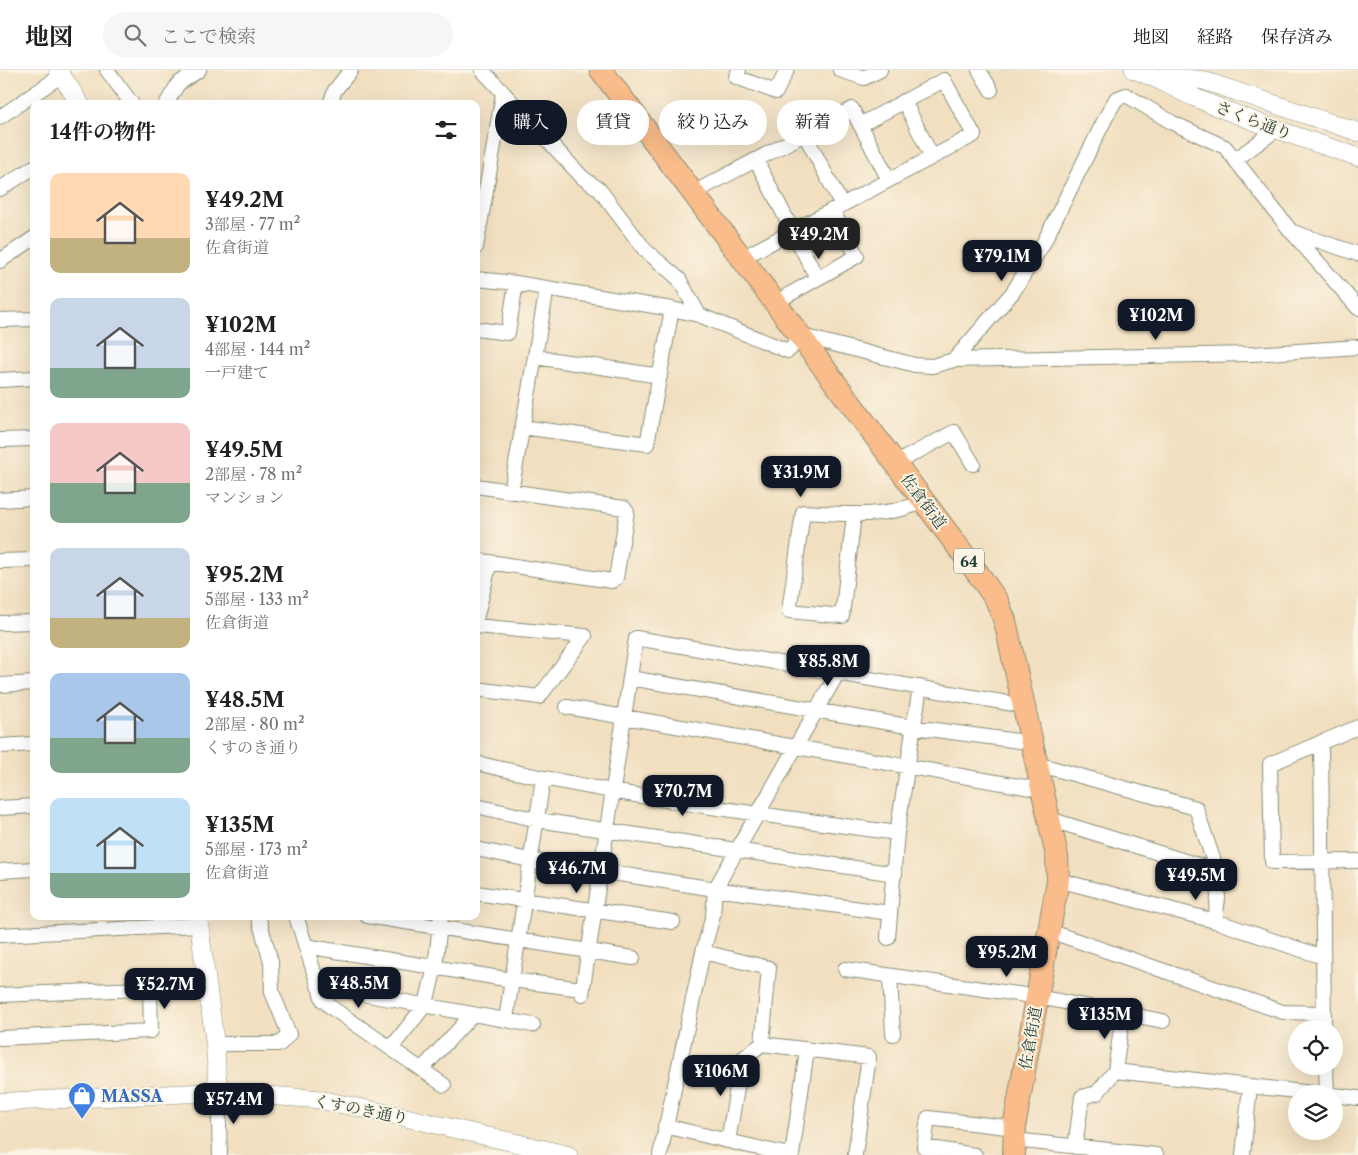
<!DOCTYPE html>
<html lang="ja">
<meta charset="utf-8">
<style>
:root{--surface:#fff;--page:#f6f6f6;--text:#202124;--muted:#757577;--line:#e0e0e0;--accent:#111827}
body{margin:0;font-family:"Libre Caslon Text","Noto Serif JP",serif;background:var(--page);color:var(--text);height:100vh;display:flex;flex-direction:column;font-size:19px;white-space:nowrap}
*{box-sizing:border-box;margin:0}
p{font-size:16px;color:var(--muted)}
.icon{flex:none;width:28px;height:28px;fill:none;stroke:currentColor;stroke-width:2;stroke-linecap:round;stroke-linejoin:round}
.map{position:relative;flex:1;overflow:hidden}
.side{position:absolute;left:30px;top:30px;width:450px;height:820px;display:flex;flex-direction:column;background:var(--surface);border-radius:10px;box-shadow:0 5px 20px #0002}
.side>*{flex:none}
.guide{position:absolute;left:495px;top:30px;width:475px;height:45px;display:flex;gap:10px}
.controls{position:absolute;left:1288px;top:950px;display:grid;gap:10px}
.controls a{display:grid;place-items:center;width:55px;height:55px;border-radius:50%;background:var(--surface);box-shadow:0 5px 20px #0002;font-size:25px}
.price{position:absolute;translate:-50% -42px;padding:0 11px;border-radius:10px;background:var(--accent);color:#fff;font-size:16px;line-height:32px;filter:drop-shadow(0 1px 2px #0008)}
.price::after{content:'';position:absolute;left:50%;top:30px;width:15px;height:11px;margin-left:-8px;background:inherit;clip-path:polygon(0 0,100% 0,50% 100%)}
.price.current{background:#222;color:#fff}
ul{padding:0;list-style:none}
li{display:flex;align-items:center;gap:15px;height:125px;padding:0 20px}
li span{display:grid;place-items:center;flex:none;width:140px;height:100px;border-radius:10px;color:#555}
li>.icon{margin-inline-start:auto}
span .icon{width:60px;height:60px;fill:#fffc;stroke-width:1}
li b{font-size:21px}
h2{display:flex;justify-content:space-between;align-items:center;height:60px;padding:0 20px;font-size:21px}
.tag{padding:0 18px;border-radius:22px;background:var(--surface);box-shadow:0 5px 20px #0002;font-size:18px;line-height:45px}
.tag.current{background:var(--accent);color:#fff}
header{display:flex;align-items:center;gap:30px;box-sizing:border-box;height:70px;padding:0 25px;background:var(--surface);border-bottom:1px solid var(--line)}
header strong{font-size:24px}
nav{display:flex;gap:28px;margin-inline-start:auto;font-size:18px}
.search{width:350px;height:45px;background:var(--page);display:flex;align-items:center;gap:12px;box-sizing:border-box;padding:0 18px;border-radius:28px;color:var(--muted);font-size:19px}
.map>svg:first-child{display:block}
.lines{fill:none;stroke-linecap:round;stroke-linejoin:round}
.minor-casing{stroke:#888e7a;stroke-width:16}
.tertiary-casing{stroke:#888e7a;stroke-width:19}
.primary-casing{stroke:#888e7a;stroke-width:24}
.minor{stroke:#fff;stroke-width:14}
.tertiary{stroke:#fff;stroke-width:18}
.primary{stroke:#f9bc8a;stroke-width:22}
.labels{text-anchor:middle;dominant-baseline:central;stroke-width:4;stroke-linejoin:round;paint-order:stroke}
.shield{fill:#fcf5e5;stroke:#617469;stroke-width:1}
.shield-label{font-size:15px;font-weight:bold;fill:#1f3d34}
.street-label{font-size:16px;fill:#1f3d34;stroke:#fcf5e5}
.shop-label{font-size:16px;font-weight:bold;fill:#366cbe;stroke:#fcf5e5;text-anchor:start}
</style>
<header>
<strong>地図</strong>
<div class="search"><svg class="icon" aria-label="search" viewBox="0 0 24 24"><circle cx="10" cy="10" r="6"/><path d="M15 15l6 6"/></svg>ここで検索</div>
<nav><a>地図</a><a>経路</a><a>保存済み</a></nav>
</header>
<div class="map">
<svg width="1358" height="1085" viewBox="0 0 1358 1085">
<rect width="100%" height="100%" fill="#fcf5e5"/>
<filter id="ink" filterUnits="userSpaceOnUse"><feTurbulence type="fractalNoise" baseFrequency=".02" numOctaves="2"/><feDisplacementMap in="SourceGraphic" scale="10" xChannelSelector="R" yChannelSelector="G"/><feConvolveMatrix kernelMatrix="1 2 1 2 8 2 1 2 1" color-interpolation-filters="sRGB"/></filter>
<filter id="wash" filterUnits="userSpaceOnUse"><feTurbulence type="fractalNoise" baseFrequency=".0096" numOctaves="4" result="noise"/><feDisplacementMap in="SourceGraphic" scale="20" xChannelSelector="R" yChannelSelector="G"/><feGaussianBlur stdDeviation="1.12" result="paint"/><feColorMatrix in="noise" values="0 0 0 0 0 0 0 0 0 0 0 0 0 0 0 0 0 1.4 0 .05"/><feComposite in="paint" operator="in"/></filter>
<g filter="url(#wash)">
<rect width="100%" height="100%" fill="#f1dfc0"/>
</g>
<g filter="url(#ink)">
<g class="lines">
<defs>
<path id="minor" d="M107,0L132,34
M482,0L583,108L599,119L645,180L679,209L699,245
M739,0L736,7L776,22L787,0
M840,0L864,8L880,0
M979,0L991,20
M904,31L932,87
M166,34L178,14L199,0
M330,34L335,20L351,0
M0,47L62,5
M805,65L842,135
M1236,89L1276,60
M756,90L817,208
M0,119L34,97
M693,123L852,39L889,110
M1290,161L1358,184
M476,177L503,24
M742,188L974,65L944,10L860,55
M0,191L34,168
M476,209L516,213L672,239L699,245L788,281L802,266L915,295L932,296L954,290L1013,222L1043,174L1107,45L1116,29L1126,25L1173,53L1225,77L1290,160L1358,238
M776,232L857,186L832,140
M0,250L34,249
M476,259L508,263L516,213
M535,287L660,306
M954,290L1252,284L1358,277
M0,310L34,308
M522,357L647,374L672,239
M0,370L34,369
M896,393L954,362L973,394
M476,416L624,438L627,442L616,508L612,511L476,490
M511,422L547,218
M0,430L34,428
M854,445L842,546L789,541L803,442C843,444 887,449 924,431
M0,491L34,490
M476,549L490,492
M0,553L34,552
M476,556L585,566L539,627L476,619
M630,608L913,657L1033,673
M0,615L34,613
M567,637L1042,720
M1358,657L1270,694L1272,792L1358,791
M1321,672L1324,959
M0,676L34,674
M476,693C615,726 756,744 897,763
M1037,694L1196,738L1217,801L1218,828L1215,851
M476,736L538,750L895,804
M0,738L34,736
M1049,749L1217,801
M476,779L530,790L715,819L890,843
M0,801L34,799
M1058,810L1215,851L1323,887
M476,823L673,852
M296,846L323,930L332,938L444,1015
M367,846L633,888
M1049,861L1283,942L1323,943
M0,865L199,855
M888,868L897,763L920,617
M305,876L512,910L582,919
M703,882L769,898L762,974L869,987L855,1085
M845,899L1038,927L1163,951
M890,906L893,964
M318,916L533,955
M582,924L636,568L1025,636
M0,925L208,916
M506,949L543,709
M0,968L151,961L150,919
M215,974H280L289,964L272,922L271,892L258,846
M391,978L426,934L435,897L441,846
M1326,996L1327,1024
M422,999L473,944
M1115,1001L1123,943
M218,1022L220,1085
M1334,1025L1358,1028
M665,1056L728,1071L742,989L762,974
M1014,1070L1156,1085
M728,1071L789,1085
M1075,1077L1082,1027L1097,1023L1115,1001L1322,1024
M660,1085L703,882L713,845L715,819L837,604
M792,1085L807,980
M975,1085L924,1077L928,1048L1015,1058
M1243,1085L1250,1016"/>
<path id="tertiary" d="M58,0L80,34
M1134,0C1156,7 1175,19 1196,28C1249,51 1304,69 1358,87
M1162,7L1202,10L1358,62
M198,846L215,974L218,1022
M0,1032L218,1022L316,1029L395,1045L568,1085"/>
<path id="primary" d="M601,0L979,505L997,531L1005,551L1057,786L1058,810L1015,1052L1014,1085"/>
</defs>
<use href="#minor" class="minor-casing"/>
<use href="#tertiary" class="tertiary-casing"/>
<use href="#primary" class="primary-casing"/>
<use href="#minor" class="minor"/>
<use href="#tertiary" class="tertiary"/>
<use href="#primary" class="primary"/>
</g>
</g>
<defs>
<symbol id="shop-pin" viewBox="-11 -11 22 30"><path d="M0 17L-7.5 6A9.5 9.5 0 1 1 7.5 6Z" fill="#3f7fe0" stroke="#fcf5e5"/><path d="M-5-2.5h2.3a2.7 3.5 0 0 1 5.4 0H5L5.5 6h-11ZM-1.5-2.5h3a1.5 2.3 0 0 0-3 0Z" fill="#fff"/></symbol>
</defs>
<g fill-rule="evenodd">
<use href="#shop-pin" x="66" y="1010" width="32" height="43"/>
</g>
<g class="labels">
<rect class="shield" x="954" y="478.5" width="30" height="25" rx="4"/>
<g class="shield-label">
<text x="969" y="491">64</text>
</g>
<g class="street-label">
<text transform="translate(1254 50) rotate(21)">さくら通り</text>
<text transform="translate(924 431) rotate(53)">佐倉街道</text>
<text transform="translate(1030 968) rotate(-80)">佐倉街道</text>
<text transform="translate(361 1039) rotate(11)">くすのき通り</text>
</g>
<g class="shop-label">
<text x="101" y="1026">MASSA</text>
</g>
</g>
</svg>
<div class="controls">
<a><svg class="icon" aria-label="locate" viewBox="0 0 24 24"><circle cx="12" cy="12" r="6"/><path d="M12 2v4M12 18v4M2 12h4M18 12h4"/></svg></a>
<a><svg class="icon" aria-label="layers" viewBox="0 0 24 24"><path d="M12 4l9 5-9 5-9-5zM3 14l9 5 9-5"/></svg></a>
</div>
<b class="price current" style="left:819px;top:190px">¥49.2M</b>
<b class="price" style="left:1002px;top:212px">¥79.1M</b>
<b class="price" style="left:1156px;top:271px">¥102M</b>
<b class="price" style="left:801px;top:428px">¥31.9M</b>
<b class="price" style="left:828px;top:617px">¥85.8M</b>
<b class="price" style="left:683px;top:747px">¥70.7M</b>
<b class="price" style="left:577px;top:824px">¥46.7M</b>
<b class="price" style="left:1196px;top:831px">¥49.5M</b>
<b class="price" style="left:1007px;top:908px">¥95.2M</b>
<b class="price" style="left:359px;top:939px">¥48.5M</b>
<b class="price" style="left:165px;top:940px">¥52.7M</b>
<b class="price" style="left:1105px;top:970px">¥135M</b>
<b class="price" style="left:721px;top:1027px">¥106M</b>
<b class="price" style="left:234px;top:1055px">¥57.4M</b>
<div class="guide">
<a class="tag current">購入</a>
<a class="tag">賃貸</a>
<a class="tag">絞り込み</a>
<a class="tag">新着</a>
</div>
<section class="side">
<h2>14件の物件<svg class="icon" aria-label="filters" viewBox="0 0 24 24"><path d="M4 7h16M4 17h16"/><circle cx="9" cy="7" r="2"/><circle cx="15" cy="17" r="2"/></svg></h2>
<ul>
<li><span style="background:linear-gradient(#ffd9b3 65%,#c2b280 0)"><svg class="icon" aria-label="home" viewBox="0 0 24 24"><path d="M3 11l9-7 9 7M6 9v11h12V9"/></svg></span><div><b>¥49.2M</b><p>3部屋 · 77 m²</p><p>佐倉街道</p></div></li>
<li><span style="background:linear-gradient(#c9d6e8 70%,#7fa58c 0)"><svg class="icon" aria-label="home" viewBox="0 0 24 24"><path d="M3 11l9-7 9 7M6 9v11h12V9"/></svg></span><div><b>¥102M</b><p>4部屋 · 144 m²</p><p>一戸建て</p></div></li>
<li><span style="background:linear-gradient(#f6c9c9 60%,#7fa58c 0)"><svg class="icon" aria-label="home" viewBox="0 0 24 24"><path d="M3 11l9-7 9 7M6 9v11h12V9"/></svg></span><div><b>¥49.5M</b><p>2部屋 · 78 m²</p><p>マンション</p></div></li>
<li><span style="background:linear-gradient(#c9d6e8 70%,#c2b280 0)"><svg class="icon" aria-label="home" viewBox="0 0 24 24"><path d="M3 11l9-7 9 7M6 9v11h12V9"/></svg></span><div><b>¥95.2M</b><p>5部屋 · 133 m²</p><p>佐倉街道</p></div></li>
<li><span style="background:linear-gradient(#a9c7e8 65%,#7fa58c 0)"><svg class="icon" aria-label="home" viewBox="0 0 24 24"><path d="M3 11l9-7 9 7M6 9v11h12V9"/></svg></span><div><b>¥48.5M</b><p>2部屋 · 80 m²</p><p>くすのき通り</p></div></li>
<li><span style="background:linear-gradient(#bfe0f5 75%,#7fa58c 0)"><svg class="icon" aria-label="home" viewBox="0 0 24 24"><path d="M3 11l9-7 9 7M6 9v11h12V9"/></svg></span><div><b>¥135M</b><p>5部屋 · 173 m²</p><p>佐倉街道</p></div></li>
</ul>
</section>
</div>
